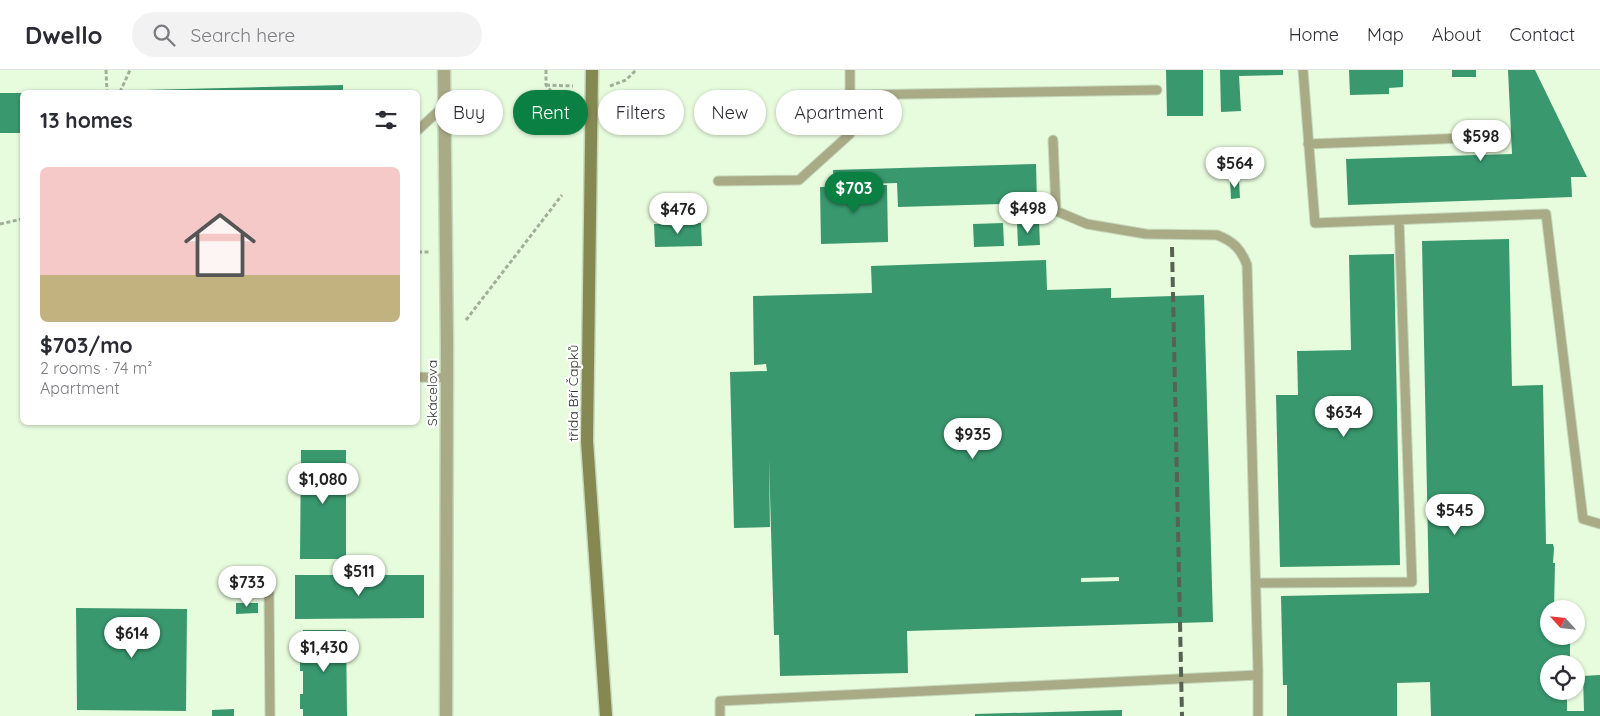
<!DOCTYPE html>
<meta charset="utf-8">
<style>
:root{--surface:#fff;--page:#f2f2f3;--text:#2b2b33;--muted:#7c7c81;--line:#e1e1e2;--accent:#0b8043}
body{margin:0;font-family:Quicksand,sans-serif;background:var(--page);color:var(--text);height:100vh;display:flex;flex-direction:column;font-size:19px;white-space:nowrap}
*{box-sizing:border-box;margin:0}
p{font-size:16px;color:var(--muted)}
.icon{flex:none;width:28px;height:28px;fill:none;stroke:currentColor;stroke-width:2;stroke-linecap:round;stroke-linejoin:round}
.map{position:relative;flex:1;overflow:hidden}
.sheet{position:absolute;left:20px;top:20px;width:400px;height:335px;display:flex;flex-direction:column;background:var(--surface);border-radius:8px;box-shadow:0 1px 4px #0004}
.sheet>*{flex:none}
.guide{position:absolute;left:435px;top:20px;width:475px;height:45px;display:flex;gap:10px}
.needle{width:32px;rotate:297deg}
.buttons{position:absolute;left:1540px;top:530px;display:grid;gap:10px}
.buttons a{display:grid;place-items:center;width:45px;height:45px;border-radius:50%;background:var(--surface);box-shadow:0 1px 4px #0004;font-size:25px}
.price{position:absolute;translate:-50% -42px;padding:0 11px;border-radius:18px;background:#fff;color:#222;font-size:16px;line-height:32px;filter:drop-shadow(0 1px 2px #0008)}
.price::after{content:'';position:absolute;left:50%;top:30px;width:15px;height:11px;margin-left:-8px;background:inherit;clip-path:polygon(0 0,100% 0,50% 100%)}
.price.selected{background:var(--accent);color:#fff}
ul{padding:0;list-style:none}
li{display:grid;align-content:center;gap:10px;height:265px;padding:0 20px}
li span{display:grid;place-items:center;height:155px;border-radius:8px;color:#555}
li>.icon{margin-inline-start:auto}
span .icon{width:90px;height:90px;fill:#fffc;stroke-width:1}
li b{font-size:21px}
h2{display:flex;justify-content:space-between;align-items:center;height:60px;padding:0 20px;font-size:21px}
.chip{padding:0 18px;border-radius:22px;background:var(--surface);box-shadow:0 1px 4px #0004;font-size:18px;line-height:45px}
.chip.selected{background:var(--accent);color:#fff}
header{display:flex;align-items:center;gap:30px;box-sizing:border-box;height:70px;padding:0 25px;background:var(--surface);border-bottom:1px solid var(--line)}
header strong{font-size:24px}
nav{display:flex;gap:28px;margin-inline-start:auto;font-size:18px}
.search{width:350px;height:45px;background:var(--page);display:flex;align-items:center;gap:12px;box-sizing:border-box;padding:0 18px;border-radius:28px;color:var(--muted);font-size:19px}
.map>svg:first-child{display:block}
.building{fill:#39986e;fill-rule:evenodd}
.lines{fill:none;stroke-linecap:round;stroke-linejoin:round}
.lane-casing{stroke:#c6d8bd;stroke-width:11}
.street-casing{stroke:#c6d8bd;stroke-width:15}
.secondary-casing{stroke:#c6d8bd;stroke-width:15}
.path{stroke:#9faf98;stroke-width:3;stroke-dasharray:4 2.5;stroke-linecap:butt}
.lane{stroke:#a9ab87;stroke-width:9}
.street{stroke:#a9ab87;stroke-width:12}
.secondary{stroke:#868851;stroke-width:12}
.rail{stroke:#586253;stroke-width:4;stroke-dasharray:10 5;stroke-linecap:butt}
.labels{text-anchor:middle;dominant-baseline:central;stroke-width:4.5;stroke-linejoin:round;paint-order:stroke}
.street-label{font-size:14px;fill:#2f372c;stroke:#fff}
</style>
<header>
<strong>Dwello</strong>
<div class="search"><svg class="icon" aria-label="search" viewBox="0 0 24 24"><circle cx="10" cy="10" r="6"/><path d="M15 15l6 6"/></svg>Search here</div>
<nav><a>Home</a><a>Map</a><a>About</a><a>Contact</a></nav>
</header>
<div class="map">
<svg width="1600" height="646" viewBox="0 0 1600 646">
<rect width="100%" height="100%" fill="#e7fbdd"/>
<path class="building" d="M1166,0H1203V46H1167Z
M1220,0H1283V5L1239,6L1241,41L1221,42Z
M1349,0H1403V17L1389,18V24L1350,25Z
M1452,0H1476V7H1452Z
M1508,0H1535L1587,107H1571L1572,127L1348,135L1346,89L1512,84Z
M343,15V22H143V20Z
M0,23H22V63H0Z
M1036,94L1037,133L898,137L897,113L834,115L833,100Z
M1230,110H1239L1240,128L1231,129Z
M887,115L888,172L821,174L820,117Z
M1039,151L1040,175L1018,176L1017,152Z
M701,153L702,176L655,177L654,154Z
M1003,153L1004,176L974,177L973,154Z
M1509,169L1512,316L1543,315L1546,474H1553L1554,478L1553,493H1555L1554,539H1549V566H1570V594H1549V621H1567V641H1584L1583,606L1600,605V646H1431L1430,612L1397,613V646H1287V615H1283L1281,526L1429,523L1422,171Z
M1394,184L1400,495L1280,497L1276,325H1298L1297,281L1351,280L1349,185Z
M1046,190L1047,220L1111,218V228L1204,225L1213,552L907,561L908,603L780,606L779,565H774L769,389L770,457L734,458L730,302L767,301L766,294L754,295L753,226L872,223L871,196ZM1119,507V511L1081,512V508Z
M301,380H346V489H300Z
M295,505H424V548L295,549Z
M236,533H258V543L236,544Z
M76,538L187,539L186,641L77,640Z
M303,560H346L347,646H303V639H300V624H303V601H300V585L303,586Z
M234,639V646H212V640Z
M1122,640V646H975V644Z"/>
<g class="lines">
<defs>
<path id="lane" d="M1303,0L1315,153L1546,144L1583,449L1600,454
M850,25L1157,20
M418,60L445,35
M1053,70L1056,141L1087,154L1146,164L1217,165C1233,171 1241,179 1247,195L1258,601V646
M1308,74L1493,67
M718,111L799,110L850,64V0
M418,307L447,308
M1256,513L1412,512L1399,150
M269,523L270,646
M720,646V631L1258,605"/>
<path id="street" d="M444,0L447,275L446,646"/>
<path id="secondary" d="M592,0L587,371L606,646"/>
</defs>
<use href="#lane" class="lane-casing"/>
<use href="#street" class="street-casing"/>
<use href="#secondary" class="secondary-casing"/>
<path class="path" d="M106,0L107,22
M546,0V15L572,47
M546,15L573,16
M610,16L626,10L636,0
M120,22L130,0
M0,154L22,149
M418,182H429
M466,250L562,125"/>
<use href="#lane" class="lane"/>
<use href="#street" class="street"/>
<use href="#secondary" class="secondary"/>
<path class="rail" d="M1172,177L1182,646"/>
</g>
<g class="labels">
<g class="street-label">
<text transform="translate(432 323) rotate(-90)">Skácelova</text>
<text transform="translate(573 323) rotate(-90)">třída Bří Čapků</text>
</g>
</g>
</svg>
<div class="buttons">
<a><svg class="needle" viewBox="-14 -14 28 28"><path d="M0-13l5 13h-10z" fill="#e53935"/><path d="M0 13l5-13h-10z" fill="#7c7c81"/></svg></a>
<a><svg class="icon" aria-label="locate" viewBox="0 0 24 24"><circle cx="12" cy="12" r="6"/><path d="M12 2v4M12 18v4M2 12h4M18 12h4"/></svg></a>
</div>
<b class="price" style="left:1481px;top:92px">$598</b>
<b class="price" style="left:1235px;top:119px">$564</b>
<b class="price selected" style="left:854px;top:144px">$703</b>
<b class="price" style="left:1028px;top:164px">$498</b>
<b class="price" style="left:678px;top:165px">$476</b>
<b class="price" style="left:1344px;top:368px">$634</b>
<b class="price" style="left:973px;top:390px">$935</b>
<b class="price" style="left:323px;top:435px">$1,080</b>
<b class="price" style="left:1455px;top:466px">$545</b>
<b class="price" style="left:359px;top:527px">$511</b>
<b class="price" style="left:247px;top:538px">$733</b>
<b class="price" style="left:132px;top:589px">$614</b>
<b class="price" style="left:324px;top:603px">$1,430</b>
<div class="guide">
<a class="chip">Buy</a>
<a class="chip selected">Rent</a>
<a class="chip">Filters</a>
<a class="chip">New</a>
<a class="chip">Apartment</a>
</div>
<section class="sheet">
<h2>13 homes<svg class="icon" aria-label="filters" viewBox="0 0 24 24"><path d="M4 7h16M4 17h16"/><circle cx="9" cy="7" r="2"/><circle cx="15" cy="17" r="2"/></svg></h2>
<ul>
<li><span style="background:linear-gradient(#f6c9c9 70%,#c2b280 0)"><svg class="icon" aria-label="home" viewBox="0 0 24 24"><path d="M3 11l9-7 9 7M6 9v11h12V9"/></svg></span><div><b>$703/mo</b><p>2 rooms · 74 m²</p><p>Apartment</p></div></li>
</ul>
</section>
</div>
